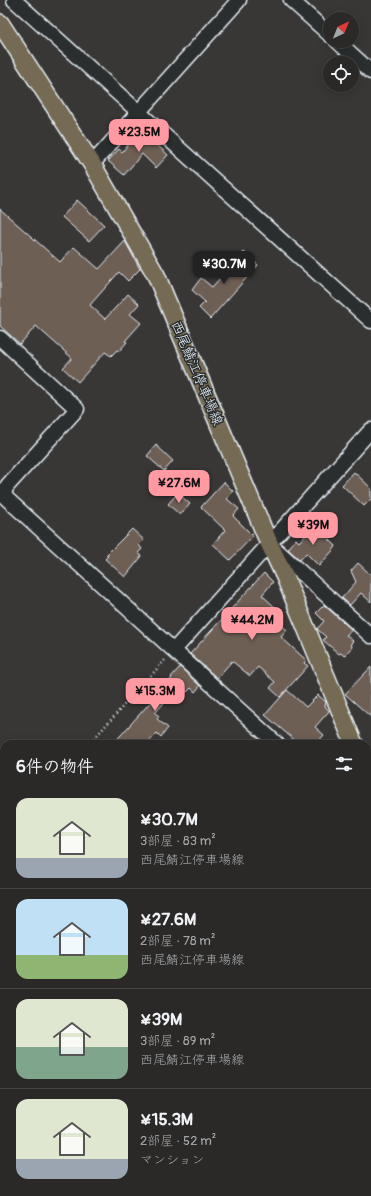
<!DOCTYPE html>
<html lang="ja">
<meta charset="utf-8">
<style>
:root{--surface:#2a2928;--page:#363534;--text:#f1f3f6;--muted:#a5a6a8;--line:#464545;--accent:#ff9aa2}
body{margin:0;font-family:Pangolin,"Klee One",sans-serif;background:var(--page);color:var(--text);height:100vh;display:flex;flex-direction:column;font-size:15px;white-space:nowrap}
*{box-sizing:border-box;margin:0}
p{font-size:13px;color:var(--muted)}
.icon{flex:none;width:22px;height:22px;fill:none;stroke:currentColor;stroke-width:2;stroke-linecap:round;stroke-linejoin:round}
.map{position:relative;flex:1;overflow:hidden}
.side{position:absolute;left:0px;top:740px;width:371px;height:456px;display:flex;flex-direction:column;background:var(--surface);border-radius:12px 12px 0 0;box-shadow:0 2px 10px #0003,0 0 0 1px var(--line)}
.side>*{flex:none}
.needle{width:26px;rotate:43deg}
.fabs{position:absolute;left:323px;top:12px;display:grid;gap:8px}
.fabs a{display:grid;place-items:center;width:36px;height:36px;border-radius:50%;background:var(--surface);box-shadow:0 2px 10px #0003,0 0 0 1px var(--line);font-size:20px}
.price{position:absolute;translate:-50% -34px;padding:0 9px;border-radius:8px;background:var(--accent);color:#111;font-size:13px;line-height:26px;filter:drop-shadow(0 1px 2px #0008)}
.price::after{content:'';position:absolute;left:50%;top:24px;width:12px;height:9px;margin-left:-6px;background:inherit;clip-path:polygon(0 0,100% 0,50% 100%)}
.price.on{background:#222;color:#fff}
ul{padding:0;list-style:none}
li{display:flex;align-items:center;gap:12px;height:100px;padding:0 16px}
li+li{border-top:1px solid var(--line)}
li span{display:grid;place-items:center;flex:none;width:112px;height:80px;border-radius:12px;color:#555}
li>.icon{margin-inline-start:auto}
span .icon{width:48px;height:48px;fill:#fffc;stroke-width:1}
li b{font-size:17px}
h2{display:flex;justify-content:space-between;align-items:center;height:48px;padding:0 16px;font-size:17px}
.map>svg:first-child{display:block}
.building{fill:#6e5e55;stroke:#e8f1f8}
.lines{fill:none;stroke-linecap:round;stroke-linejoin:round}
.minor-casing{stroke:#e8f1f8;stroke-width:17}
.major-casing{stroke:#e8f1f8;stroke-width:20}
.path{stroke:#e8f1f8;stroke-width:2.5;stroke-dasharray:1 3;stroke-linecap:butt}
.minor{stroke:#2a2d2e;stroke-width:14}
.major{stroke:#746b52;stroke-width:17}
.labels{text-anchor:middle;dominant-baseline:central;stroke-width:3;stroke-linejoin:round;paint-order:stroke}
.street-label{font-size:14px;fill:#e8f1f8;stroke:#2a2d2e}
</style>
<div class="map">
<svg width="371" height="1196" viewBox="0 0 371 1196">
<rect width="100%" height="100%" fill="#383736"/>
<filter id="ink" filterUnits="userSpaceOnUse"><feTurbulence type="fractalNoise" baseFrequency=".025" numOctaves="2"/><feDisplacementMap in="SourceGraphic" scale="8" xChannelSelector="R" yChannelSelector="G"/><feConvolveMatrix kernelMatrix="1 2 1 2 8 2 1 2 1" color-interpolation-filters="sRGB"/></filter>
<g filter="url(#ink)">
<path class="building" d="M143,128L159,142L157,145L168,155L156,168L142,154L124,175L108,161L119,149L122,152Z
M77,200L104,225L89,241L62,217Z
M0,209L60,262L74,247L99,269L125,241L140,269L128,281L119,272L90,305L105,319L128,294L139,304L130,314L141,323L125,341L127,342L119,351L117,350L111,356L105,352L78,382L63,368L72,358L36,326L20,344L0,326Z
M244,252L258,265L210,319L199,308L205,302L192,290L201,278L212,287Z
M156,445L173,461L164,471L147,456Z
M354,472L371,488V499L364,506L342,485Z
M224,482L233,491L227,499L239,509L233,516L253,536L230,560L213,544L225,530L201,507Z
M176,495L179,498L181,496L190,504L180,515L168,504Z
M315,525L336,546L335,548L319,566L306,553L300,560L288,549L296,539L299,542Z
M132,529L144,540L139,545L142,549L138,553L142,556L125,577L105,559L108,556L106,555Z
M358,563L371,575V602L361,593L350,605L342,598L356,582L351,571Z
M264,573L273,582L262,595L279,611L273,618L287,630L281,637L306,660L304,663L308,666L280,697L270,688L275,682L258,667L250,676L232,661L217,678L190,654Z
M324,605L352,630L346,635L353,641L351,643L352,647L344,656L341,653L339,654L323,640L326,637L317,629L324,621L316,613Z
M180,667L200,686L195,692L191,688L187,692L180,685L155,713L159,716L157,719L168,728L161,737L157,733L147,744H113L172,678L171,677Z
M371,667V717L345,694Z
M287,690L306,707L318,695L326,702L325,706L329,711L315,727L324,735L316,744H299L265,715Z"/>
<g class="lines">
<defs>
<path id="minor" d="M14,0L371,321
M291,0L330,35
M337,41L371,72
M92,164L239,0
M0,338L77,409L8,485L4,491L6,498L277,744
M272,546L371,636
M174,650L371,430
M367,807L371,803"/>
<path id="major" d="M0,23L92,164L156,275L269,543L285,577L354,744
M367,775L371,784
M367,1057L371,1055
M229,1196L233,1192"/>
</defs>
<use href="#minor" class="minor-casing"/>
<use href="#major" class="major-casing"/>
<path class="path" d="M89,744L165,660
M0,821L4,824
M0,843L4,838"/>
<use href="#minor" class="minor"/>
<use href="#major" class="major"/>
</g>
</g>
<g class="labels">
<g class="street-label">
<text transform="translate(197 373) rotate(67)">西尾鯖江停車場線</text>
</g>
</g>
</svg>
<div class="fabs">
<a><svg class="needle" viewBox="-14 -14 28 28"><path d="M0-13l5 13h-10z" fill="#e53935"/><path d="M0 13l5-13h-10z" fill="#a5a6a8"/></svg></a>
<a><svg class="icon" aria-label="locate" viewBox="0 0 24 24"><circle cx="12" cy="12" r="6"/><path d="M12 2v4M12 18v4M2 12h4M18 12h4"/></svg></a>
</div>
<b class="price" style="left:139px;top:153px">¥23.5M</b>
<b class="price on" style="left:224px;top:285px">¥30.7M</b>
<b class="price" style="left:179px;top:504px">¥27.6M</b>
<b class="price" style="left:313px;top:546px">¥39M</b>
<b class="price" style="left:252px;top:641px">¥44.2M</b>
<b class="price" style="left:155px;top:712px">¥15.3M</b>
<section class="side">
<h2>6件の物件<svg class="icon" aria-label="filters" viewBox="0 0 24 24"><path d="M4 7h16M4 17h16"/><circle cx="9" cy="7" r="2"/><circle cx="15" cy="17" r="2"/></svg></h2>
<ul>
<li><span style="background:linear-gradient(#dfe7d0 75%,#9aa5b1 0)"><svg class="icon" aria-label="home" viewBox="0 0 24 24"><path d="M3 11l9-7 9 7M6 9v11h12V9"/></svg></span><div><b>¥30.7M</b><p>3部屋 · 83 m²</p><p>西尾鯖江停車場線</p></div></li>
<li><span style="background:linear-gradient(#bfe0f5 70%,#8fb573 0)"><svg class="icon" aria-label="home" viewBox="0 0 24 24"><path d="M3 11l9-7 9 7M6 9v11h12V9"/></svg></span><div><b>¥27.6M</b><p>2部屋 · 78 m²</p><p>西尾鯖江停車場線</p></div></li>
<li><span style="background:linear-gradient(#dfe7d0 60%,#7fa58c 0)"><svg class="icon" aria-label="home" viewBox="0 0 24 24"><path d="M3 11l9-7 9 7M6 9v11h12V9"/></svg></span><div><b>¥39M</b><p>3部屋 · 89 m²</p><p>西尾鯖江停車場線</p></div></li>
<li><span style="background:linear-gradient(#dfe7d0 75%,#9aa5b1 0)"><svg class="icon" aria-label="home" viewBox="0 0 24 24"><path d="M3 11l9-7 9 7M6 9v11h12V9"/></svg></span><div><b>¥15.3M</b><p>2部屋 · 52 m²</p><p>マンション</p></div></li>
</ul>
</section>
</div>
